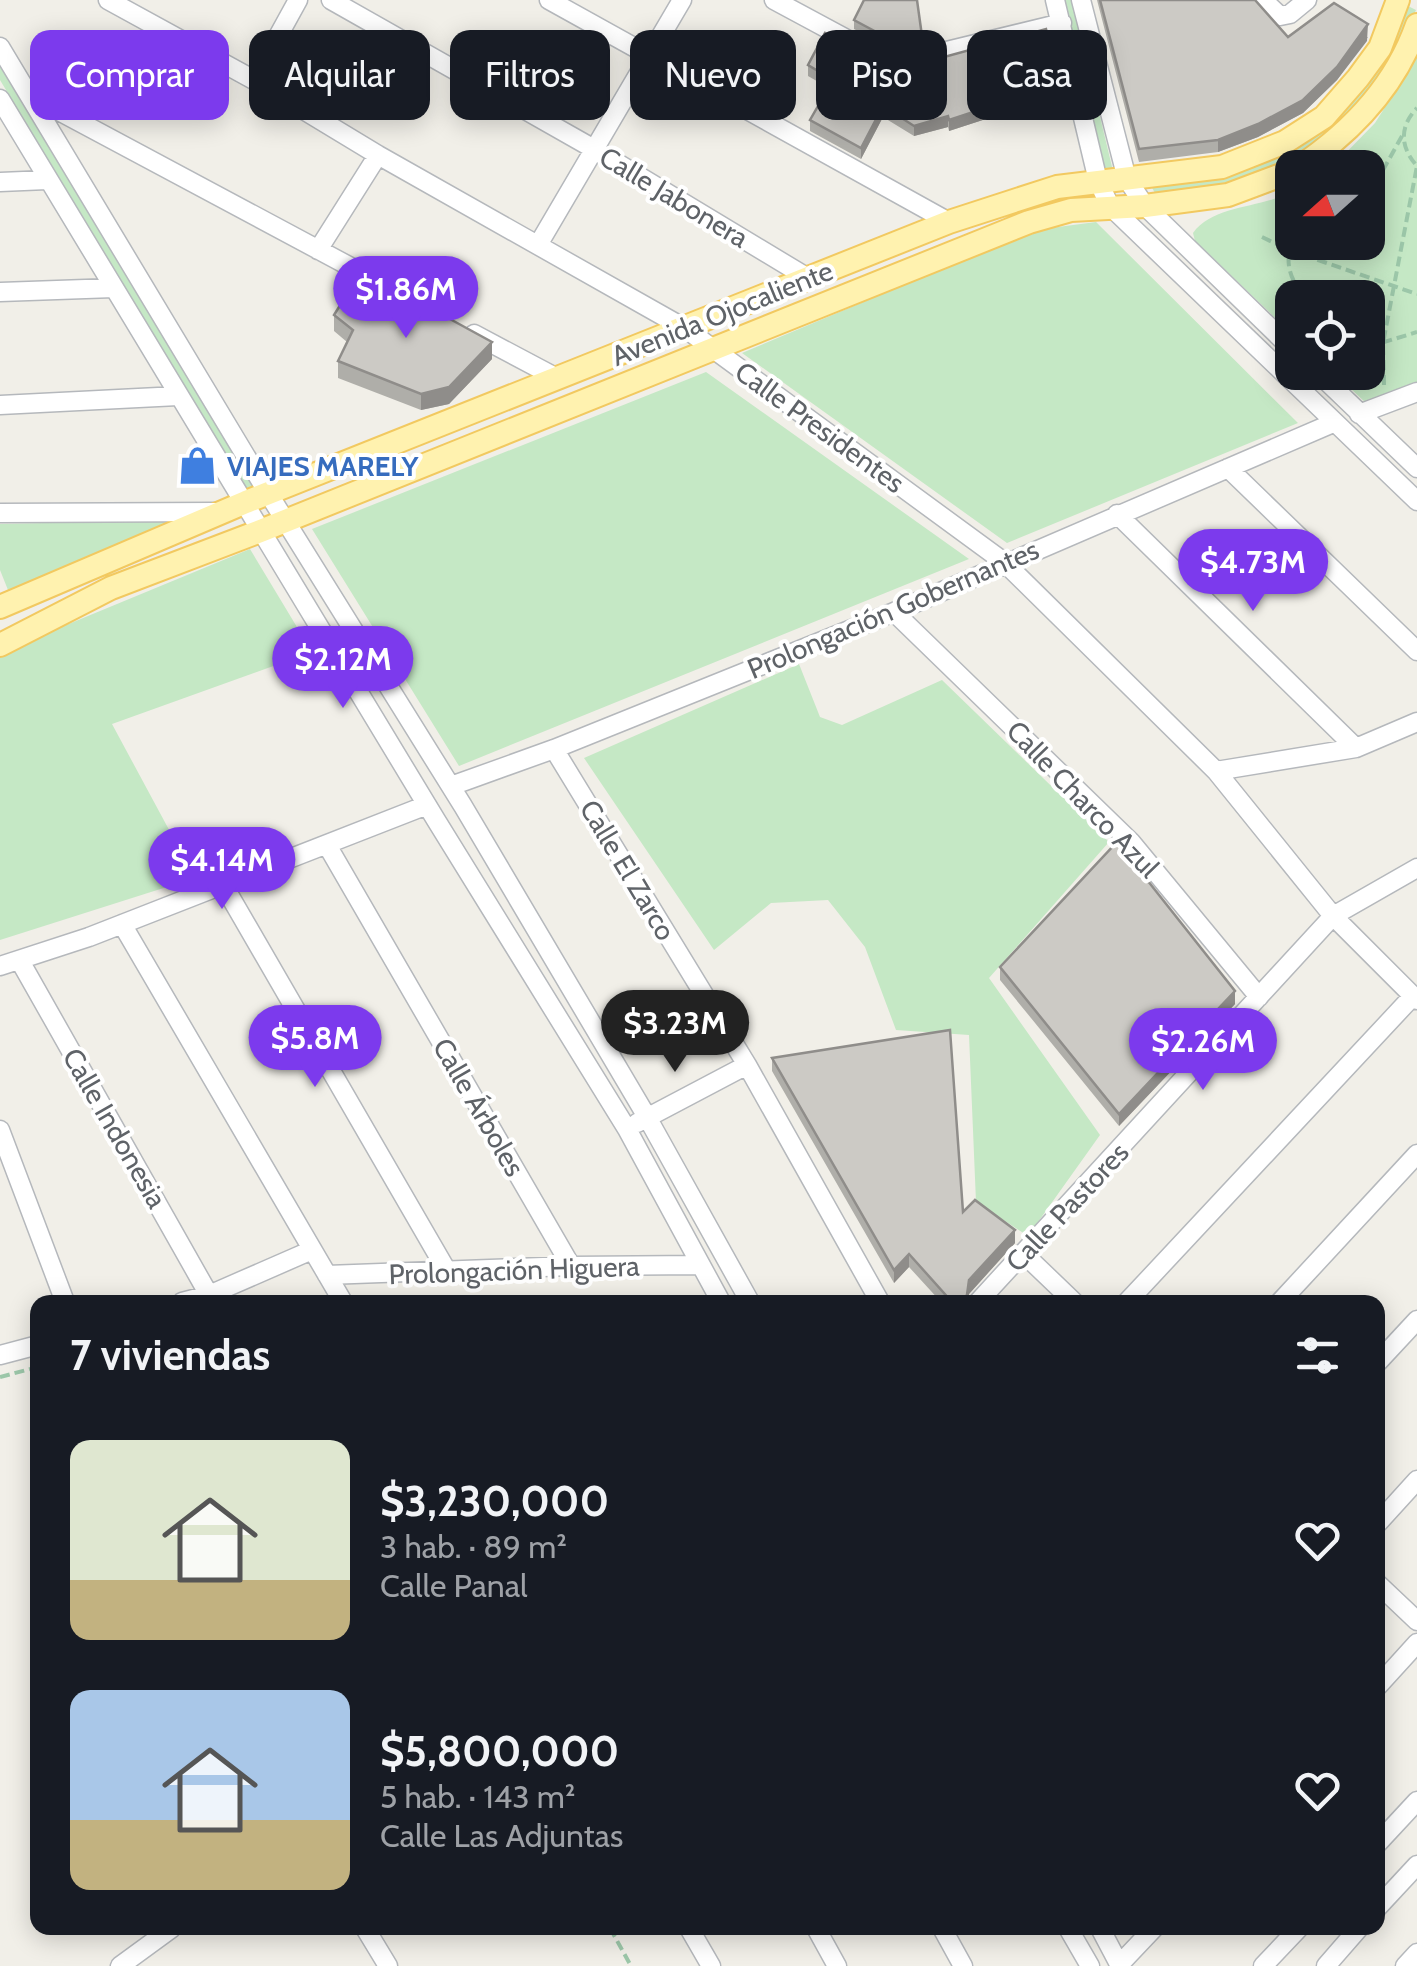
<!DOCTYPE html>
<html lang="es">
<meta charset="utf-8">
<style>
:root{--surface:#171b24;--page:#242831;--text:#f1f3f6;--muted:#9ea1a6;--accent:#7c3aed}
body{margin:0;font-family:Cabin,sans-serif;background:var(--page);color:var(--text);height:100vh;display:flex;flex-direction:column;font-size:38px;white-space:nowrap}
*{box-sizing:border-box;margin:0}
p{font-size:32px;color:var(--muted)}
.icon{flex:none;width:55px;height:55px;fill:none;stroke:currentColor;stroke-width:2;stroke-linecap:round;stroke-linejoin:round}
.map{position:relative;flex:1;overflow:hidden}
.panel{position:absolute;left:30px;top:1295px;width:1355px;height:640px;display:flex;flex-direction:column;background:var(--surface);border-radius:20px;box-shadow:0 5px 25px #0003}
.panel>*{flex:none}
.hud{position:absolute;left:30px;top:30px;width:1358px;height:90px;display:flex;gap:20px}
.needle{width:65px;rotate:249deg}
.controls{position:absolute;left:1275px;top:150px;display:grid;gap:20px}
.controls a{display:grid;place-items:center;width:110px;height:110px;border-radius:20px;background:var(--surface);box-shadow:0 5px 25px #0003;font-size:50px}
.price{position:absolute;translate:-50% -85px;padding:0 22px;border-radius:35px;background:var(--accent);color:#fff;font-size:32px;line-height:65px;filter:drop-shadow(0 2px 5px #0008)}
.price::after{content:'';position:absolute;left:50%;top:60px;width:30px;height:22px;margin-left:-15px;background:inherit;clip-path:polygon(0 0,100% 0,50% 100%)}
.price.selected{background:#222;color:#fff}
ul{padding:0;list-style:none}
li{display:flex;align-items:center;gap:30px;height:250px;padding:0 40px}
li span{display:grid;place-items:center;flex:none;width:280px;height:200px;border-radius:20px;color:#555}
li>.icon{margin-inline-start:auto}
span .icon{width:120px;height:120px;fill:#fffc;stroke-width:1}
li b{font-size:42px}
h2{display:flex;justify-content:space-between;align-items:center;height:120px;padding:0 40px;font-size:42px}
.chip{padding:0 35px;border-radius:20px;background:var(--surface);box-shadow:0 5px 25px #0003;font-size:35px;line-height:90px}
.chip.selected{background:var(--accent);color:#fff}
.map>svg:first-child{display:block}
.green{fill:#c5e8c5}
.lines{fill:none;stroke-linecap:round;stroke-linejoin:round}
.minor-casing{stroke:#b5b8bc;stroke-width:21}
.major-casing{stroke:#f2c960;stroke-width:26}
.path{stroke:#9cc7a9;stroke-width:4;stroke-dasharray:10 5;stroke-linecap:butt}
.minor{stroke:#fff;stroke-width:18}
.major{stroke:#fff2af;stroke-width:22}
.wall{fill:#afaea9}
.shaded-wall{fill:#8f8d8a}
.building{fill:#cccac5;stroke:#8f8d8a;stroke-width:2.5}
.labels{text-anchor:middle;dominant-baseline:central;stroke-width:8;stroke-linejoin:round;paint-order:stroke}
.street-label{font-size:28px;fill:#5f6368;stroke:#fff}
.shop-label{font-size:28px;font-weight:bold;fill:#366cbe;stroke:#fff;text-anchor:start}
</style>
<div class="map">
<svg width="1417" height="1966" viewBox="0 0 1417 1966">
<rect width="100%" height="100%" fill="#f1efe8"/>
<path class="green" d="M1063,0H1072L1113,171L1103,172Z
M1404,4L1416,10C1377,92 1326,160 1232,184C1208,190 1181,191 1156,195L1150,184L1291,147Z
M1417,57V382L1366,403L1334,373L1368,372V298H1292V334L1195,241L1193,233C1214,204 1262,209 1292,191V242H1368V168L1332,167L1375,123Z
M0,62L258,486L248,493L0,80Z
M1096,222L1298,423L1007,543L742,353L1035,230Z
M706,372L969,559L459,766L312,529Z
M176,520L8,590L0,570V524Z
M250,549L312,652L112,724L195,878L0,940V658L13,647Z
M799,664L820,717L842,725L942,680L1109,842L989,978L1100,1135L1028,1236L976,1202L969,1035L896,1030L865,947L828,900L771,903L714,950L584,758Z"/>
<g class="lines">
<defs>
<path id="minor" d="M108,0L254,80L378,155L686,329L1004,562L1216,771L1333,916L1417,1000
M331,0L594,149L808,278
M549,0L949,222
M774,0L893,64L1062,23
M1055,0L1098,181L1110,206L1417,501
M1081,0L1127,179L1145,206L1292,349
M1263,0L1280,16L1290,14L1307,0
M0,47L268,493L463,806L647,1117L750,1302
M254,80L298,0
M29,95L403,295
M0,99L436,820L627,1129L721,1302
M0,182L47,180
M538,245L682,0
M318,250L378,155
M0,292L114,288
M474,334L557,378
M1317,372L1417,468
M0,405L178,396
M1359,414L1417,392
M1228,468L1417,651
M0,513L216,512
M1117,514L1356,748
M894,612L1131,842L1259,997
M554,749L747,1065L880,1302
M1216,771L1356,748L1417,722
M451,786L554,749L894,612L1333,423
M327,845L571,1266
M224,886L447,1271
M122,924L343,1302
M20,961L209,1295
M0,966L89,937L427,805
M637,1123L747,1065
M0,1130L65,1302
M1024,1254L1074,1302
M327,1275L571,1266L701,1265
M182,1302L209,1295L312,1250
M978,1302L1333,916L1417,868
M1127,1302L1413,996
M1280,1302L1417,1154
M0,1355L38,1345
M1378,1362L1417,1320
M1378,1523L1417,1480
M1378,1584L1417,1621
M1378,1686L1417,1643
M1378,1843L1417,1801
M1378,1907L1417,1865
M365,1928L388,1966
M689,1928L711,1966
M816,1928L837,1966
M942,1928L963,1966
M1068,1928L1090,1966
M1100,1928L1120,1966
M1119,1965L1154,1928
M120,1966L172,1928
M1263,1966L1299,1928
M1326,1966L1359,1928
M1405,1966L1417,1953"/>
<path id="major" d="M1298,168C1352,132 1395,87 1417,25
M0,607L246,502L949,222L1057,187L1222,167L1285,142L1324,117L1358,78L1380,48L1398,0
M0,645L111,588L263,530L1029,222L1071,210L1145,206L1228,195L1292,171"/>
</defs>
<use href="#minor" class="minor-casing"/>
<use href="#major" class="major-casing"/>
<path class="path" d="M1368,197L1402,136
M1262,237L1289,250L1417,294
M1293,242C1283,262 1291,282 1306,298
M1368,347L1417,332
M1384,385L1383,343L1417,166C1400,147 1399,127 1417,108
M0,1377L38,1367
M610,1928L631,1966"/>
<use href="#minor" class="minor"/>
<use href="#major" class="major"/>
</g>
<path class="wall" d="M1097,0H1255L1288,37H1368L1337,80L1303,113L1258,137L1218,152L1139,162Z
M854,20L922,44L895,51L854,29Z
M808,65H915L1059,95L949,131L948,127L914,136L883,117L861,159L810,131V120L829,88L808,76Z
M334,315L492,359L449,404L421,410L338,378V361L347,342L334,331Z
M1000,967L1235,1004L1119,1126L1000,980Z
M772,1058L963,1212L1015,1243L969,1294L968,1302H941L909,1267L894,1283L772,1071Z"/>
<path class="shaded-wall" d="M1368,24L1367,41L1337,80L1303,113L1258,137L1218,152V140Z
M922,36V44L895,51V42Z
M1059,84V95L949,131V120Z
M883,106V117L861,159V148Z
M948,116V127L914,136V126Z
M492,342V359L449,404L421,410V394Z
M1235,991V1004L1119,1126V1114Z
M1015,1230V1243L969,1294L968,1302H960L969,1280Z
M909,1254V1267L894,1283V1270Z"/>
<path class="building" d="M864,0H917L922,36L895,42L854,20Z
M1100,0H1255L1288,37L1334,3L1368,24L1337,67L1303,100L1258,124L1218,140L1139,149Z
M1046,29L1059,84L949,120L948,116L914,126L883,106L861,148L810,120L833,80L808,65L825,33L895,66L913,61L915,65Z
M384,283L492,342L449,387L421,394L338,361L353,330L334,315L352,286L370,300Z
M1117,842L1235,991L1119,1114L1000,967Z
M950,1030L963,1212L975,1200L1015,1230L969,1280L967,1295L960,1302H952L909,1254L894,1270L772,1058Z"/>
<defs>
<symbol id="shop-bare" viewBox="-9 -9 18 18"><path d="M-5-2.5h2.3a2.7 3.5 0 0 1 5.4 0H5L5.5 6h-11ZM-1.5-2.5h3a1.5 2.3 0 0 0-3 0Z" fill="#3f7fe0" stroke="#fff" stroke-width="2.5" paint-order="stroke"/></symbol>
</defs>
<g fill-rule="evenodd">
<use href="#shop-bare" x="170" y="438" width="55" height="55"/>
</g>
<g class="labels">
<g class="street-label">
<text transform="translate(674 197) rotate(31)">Calle Jabonera</text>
<text transform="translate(722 313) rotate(-22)">Avenida Ojocaliente</text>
<text transform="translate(820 427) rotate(36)">Calle Presidentes</text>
<text transform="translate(893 609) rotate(-23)">Prolongación Gobernantes</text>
<text transform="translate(1083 799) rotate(46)">Calle Charco Azul</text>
<text transform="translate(628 870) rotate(59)">Calle El Zarco</text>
<text transform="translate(479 1107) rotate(60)">Calle Árboles</text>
<text transform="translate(115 1128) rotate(60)">Calle Indonesia</text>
<text transform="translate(1067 1207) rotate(-47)">Calle Pastores</text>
<text transform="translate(514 1270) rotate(-2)">Prolongación Higuera</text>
</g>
<g class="shop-label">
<text x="227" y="466">VIAJES MARELY</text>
</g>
</g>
</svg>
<div class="controls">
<a><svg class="needle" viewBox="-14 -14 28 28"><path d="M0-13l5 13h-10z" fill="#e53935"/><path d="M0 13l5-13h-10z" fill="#9ea1a6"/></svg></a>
<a><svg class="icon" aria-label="locate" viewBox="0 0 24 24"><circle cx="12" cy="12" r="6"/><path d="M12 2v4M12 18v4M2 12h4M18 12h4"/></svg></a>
</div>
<b class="price" style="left:406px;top:341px">$1.86M</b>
<b class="price" style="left:1253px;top:614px">$4.73M</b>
<b class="price" style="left:343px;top:711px">$2.12M</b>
<b class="price" style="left:222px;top:912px">$4.14M</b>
<b class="price selected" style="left:675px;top:1075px">$3.23M</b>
<b class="price" style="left:315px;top:1090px">$5.8M</b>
<b class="price" style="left:1203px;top:1093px">$2.26M</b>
<div class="hud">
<a class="chip selected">Comprar</a>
<a class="chip">Alquilar</a>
<a class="chip">Filtros</a>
<a class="chip">Nuevo</a>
<a class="chip">Piso</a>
<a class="chip">Casa</a>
</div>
<section class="panel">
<h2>7 viviendas<svg class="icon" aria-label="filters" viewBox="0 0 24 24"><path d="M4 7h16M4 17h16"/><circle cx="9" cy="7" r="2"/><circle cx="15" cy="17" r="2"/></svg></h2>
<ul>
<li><span style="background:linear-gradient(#dfe7d0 70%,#c2b280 0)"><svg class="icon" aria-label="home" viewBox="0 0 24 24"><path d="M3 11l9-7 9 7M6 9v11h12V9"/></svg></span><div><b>$3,230,000</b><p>3 hab. · 89 m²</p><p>Calle Panal</p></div><svg class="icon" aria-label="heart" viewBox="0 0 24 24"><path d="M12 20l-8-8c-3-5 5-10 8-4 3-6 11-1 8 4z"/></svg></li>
<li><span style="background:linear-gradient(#a9c7e8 65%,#c2b280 0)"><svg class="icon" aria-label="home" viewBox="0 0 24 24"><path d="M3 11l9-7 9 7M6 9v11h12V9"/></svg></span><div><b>$5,800,000</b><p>5 hab. · 143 m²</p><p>Calle Las Adjuntas</p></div><svg class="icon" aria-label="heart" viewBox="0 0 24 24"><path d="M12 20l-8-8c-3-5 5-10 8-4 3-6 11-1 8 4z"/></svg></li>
</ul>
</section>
</div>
